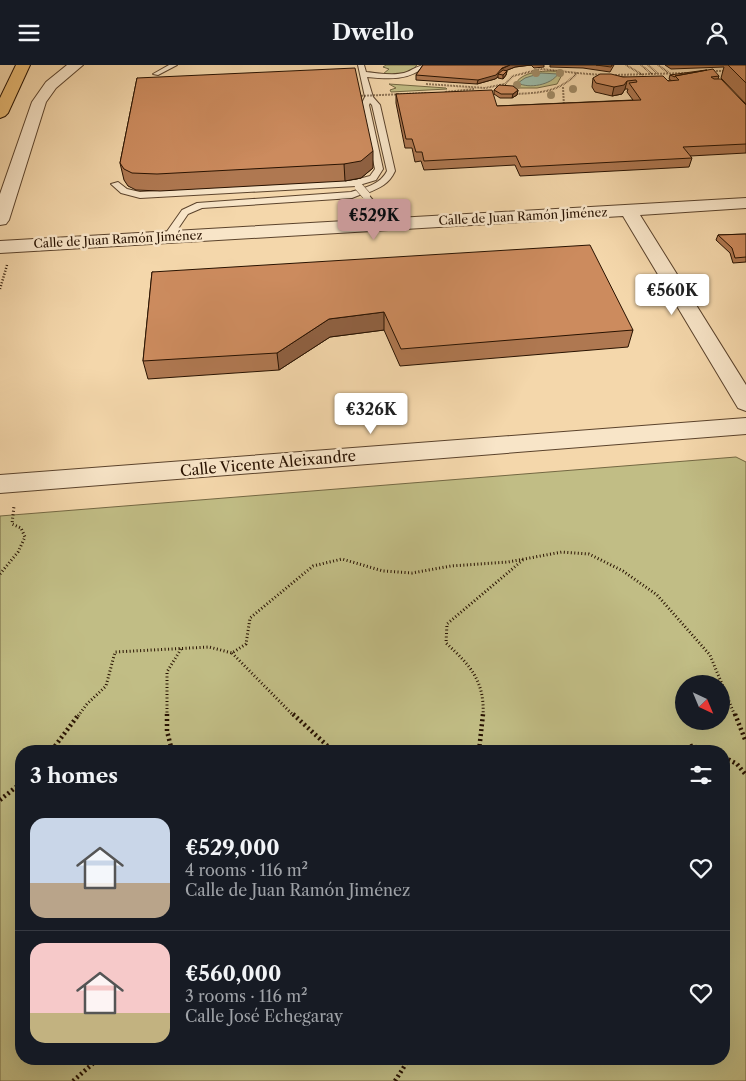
<!DOCTYPE html>
<meta charset="utf-8">
<style>
:root{--surface:#171b24;--page:#20242c;--text:#f1f3f6;--muted:#9ea1a6;--line:#363941;--accent:#c59692}
body{margin:0;font-family:"Libre Caslon Text",serif;background:var(--page);color:var(--text);height:100vh;display:flex;flex-direction:column;font-size:19px;white-space:nowrap}
*{box-sizing:border-box;margin:0}
p{font-size:16px;color:var(--muted)}
.icon{flex:none;width:28px;height:28px;fill:none;stroke:currentColor;stroke-width:2;stroke-linecap:round;stroke-linejoin:round}
.map{position:relative;flex:1;overflow:hidden}
.drawer{position:absolute;left:15px;top:680px;width:715px;height:320px;display:flex;flex-direction:column;background:var(--surface);border-radius:20px;box-shadow:0 5px 20px #0002}
.drawer>*{flex:none}
.needle{width:32px;rotate:136deg}
.fabs{position:absolute;left:675px;top:610px;display:grid;gap:10px}
.fabs a{display:grid;place-items:center;width:55px;height:55px;border-radius:50%;background:var(--surface);box-shadow:0 5px 20px #0002;font-size:25px}
.price{position:absolute;translate:-50% -42px;padding:0 11px;border-radius:5px;background:#fff;color:#222;font-size:16px;line-height:32px;filter:drop-shadow(0 1px 2px #0008)}
.price::after{content:'';position:absolute;left:50%;top:30px;width:15px;height:11px;margin-left:-8px;background:inherit;clip-path:polygon(0 0,100% 0,50% 100%)}
.price.on{background:var(--accent);color:#111}
ul{padding:0;list-style:none}
li{display:flex;align-items:center;gap:15px;height:125px;padding:0 15px}
li+li{border-top:1px solid var(--line)}
li span{display:grid;place-items:center;flex:none;width:140px;height:100px;border-radius:15px;color:#555}
li>.icon{margin-inline-start:auto}
span .icon{width:60px;height:60px;fill:#fffc;stroke-width:1}
li b{font-size:21px}
h2{display:flex;justify-content:space-between;align-items:center;height:60px;padding:0 15px;font-size:21px}
header{display:flex;justify-content:space-between;align-items:center;height:65px;padding:0 15px;background:var(--surface);font-size:22px;font-weight:700}
.map>svg:first-child{display:block}
.green{fill:#c1bd85;stroke:#746843;fill-rule:evenodd}
.water{fill:#9cbaa8;stroke:#6e7765}
.lines{fill:none;stroke-linecap:round;stroke-linejoin:round}
.lane-casing{stroke:#5b432c;stroke-width:2}
.street-casing{stroke:#5b432c;stroke-width:2}
.highway-casing{stroke:#281201;stroke-width:2}
.path-far3{stroke:#281201;stroke-width:2;stroke-dasharray:0.5 1;stroke-linecap:butt}
.path-far2{stroke:#281201;stroke-width:2.5;stroke-dasharray:1 2;stroke-linecap:butt}
.path-far1{stroke:#281201;stroke-width:3;stroke-dasharray:1 2.5;stroke-linecap:butt}
.path{stroke:#281201;stroke-width:4.5;stroke-dasharray:2 3;stroke-linecap:butt}
.lane{fill:#f8e5c8;fill-rule:evenodd}
.street{fill:#f8e5c8;fill-rule:evenodd}
.highway{fill:#eabc76;fill-rule:evenodd}
.lane-bridge-casing{stroke:#5b432c;stroke-width:9;stroke-linecap:butt}
.path-bridge{stroke:#281201;stroke-width:2;stroke-dasharray:0.5 1;stroke-linecap:butt}
.lane-bridge{stroke:#f8e5c8;stroke-width:8}
.tree{fill:#a28c67}
.wall{fill:#af7851;stroke:#281201}
.shaded-wall{fill:#8f6142;stroke:#281201}
.building{fill:#cc8b5e;stroke:#281201}
.labels{text-anchor:middle;dominant-baseline:central;stroke-width:5;stroke-linejoin:round;paint-order:stroke}
.far-street-label{font-size:12px;fill:#281201;stroke:#f8e5c8}
.street-label{font-size:15px;fill:#281201;stroke:#f8e5c8}
</style>
<header><svg class="icon" aria-label="menu" viewBox="0 0 24 24"><path d="M4 6h16M4 12h16M4 18h16"/></svg>Dwello<svg class="icon" aria-label="person" viewBox="0 0 24 24"><circle cx="12" cy="8" r="4"/><path d="M4 21q1-7 8-7t8 7"/></svg></header>
<div class="map">
<svg width="746" height="1016" viewBox="0 0 746 1016">
<rect width="100%" height="100%" fill="#f4d7ab"/>
<filter id="stains"><feTurbulence type="fractalNoise" baseFrequency=".004" numOctaves="4"/><feColorMatrix values="0 0 0 0 .2 0 0 0 0 .09 0 0 0 0 .02 0 0 0 .5 -.17"/></filter>
<radialGradient id="worn" r=".72"><stop offset=".6" stop-color="#630" stop-opacity="0"/><stop offset="1" stop-color="#630" stop-opacity=".3"/></radialGradient>
<path class="green" d="M386,0H417C408,11 397,10 383,9L389,4L383,2Z
M557,6L563,8L557,19L537,23H516L515,20C521,6 543,6 557,6Z
M389,19L446,23L447,24L391,27L390,25L396,23Z
M736,392L746,397V1016H0V451ZM684,619H721V656H684ZM21,686H724V994H21Z"/>
<path class="water" d="M541,8L558,9C551,20 529,24 518,18L525,13Z"/>
<g class="lines">
<defs>
<path id="lane" d="M169,0H177L158,10L153,9Z
M358,0H364L366,7C378,8 391,11 404,8C412,6 417,0 426,0C410,16 388,14 367,12L373,32L380,40L395,106C389,119 380,123 367,128L391,157V161H385L362,129L352,133L202,143L188,149L171,174L168,175L163,172L182,145L197,138L351,127C364,123 380,120 387,106L372,40L370,38L369,40L383,104L376,115L356,121L140,133L121,128L111,119L118,117L127,124L140,127L355,115L370,111L375,104L361,40L365,32Z"/>
<path id="street" d="M67,0H83L56,23L46,37L9,155L6,159L0,160V129L32,37L46,17Z
M746,133V143L640,150L746,320V346L738,343L623,151L0,188V176Z
M746,353V369L0,428V410Z"/>
<path id="highway" d="M16,0H30L8,48L5,51L0,53V33Z"/>
</defs>
<use href="#lane" class="lane-casing"/>
<use href="#street" class="street-casing"/>
<use href="#highway" class="highway-casing"/>
<path class="path-far3" d="M626,0L643,10
M641,0L652,9
M648,0L658,9
M658,0L669,8
M710,6H726
M577,8L601,10
M615,10L686,8
M426,19L485,23L505,19L513,11L541,4L577,8C559,28 538,28 513,29
M563,22L564,42
M445,27L474,24"/>
<path class="path-far2" d="M0,224L7,200"/>
<path class="path-far1" d="M0,509L18,487L25,472L21,463L12,459L14,441
M232,588L294,651
M78,651L87,639L106,621L115,587L209,582L232,588L246,579L250,553L313,501L342,494L383,506L412,508L451,501L508,497L562,487L589,489L623,506L657,530L710,590L735,651
M167,651V607L181,584
M483,651C485,616 470,600 446,578L447,559L524,494"/>
<path class="path" d="M167,649V666L172,686
M293,649L333,686
M735,649L746,677
M54,686L55,681L79,649
M479,686L483,649
M676,686L692,681L709,686
M724,692L737,699L746,710
M0,735L21,718
M73,1016L98,994
M395,1016L409,994"/>
<use href="#lane" class="lane"/>
<use href="#street" class="street"/>
<use href="#highway" class="highway"/>
<defs>
<path id="lane-bridge" d="M359,122L366,130"/>
</defs>
<use href="#lane-bridge" class="lane-bridge-casing"/>
<path class="path-bridge" d="M358,31L427,28"/>
<use href="#lane-bridge" class="lane-bridge"/>
</g>
<g class="tree">
<circle cx="536" cy="8" r="4"/>
<circle cx="560" cy="8" r="4"/>
<circle cx="517" cy="20" r="4"/>
<circle cx="573" cy="24" r="4"/>
<circle cx="551" cy="30" r="4"/>
</g>
<path class="wall" d="M423,0H544V2L534,3L531,0L515,2L505,6H507L506,10L503,14L498,13V12L495,14L477,19L416,15V10Z
M550,0H614L610,7L583,3L550,2Z
M665,0H746V39L721,13L724,2L671,4Z
M670,10L719,11L718,14L746,40V88L690,91L692,93L689,102L520,111L515,100L424,105L421,96L415,97L412,83H405L396,38V29L497,41L633,35L627,27L628,24H625L622,29L612,31L595,27L592,22L593,13L623,12L672,16L669,14Z
M137,13L373,103L361,113L345,116L160,126L136,125L128,121L124,115L120,98Z
M494,25H518L517,30L512,33H500L494,29Z
M746,169V197L733,198L730,188L716,175L718,170Z
M152,207L633,265L628,282L400,301L384,265L330,272L279,305L148,314L143,296Z"/>
<path class="shaded-wall" d="M510,0H531L515,2L498,9V12L495,14L477,19L478,15Z
M507,6L506,10L503,14V10Z
M627,16L625,24L622,29L612,31L614,22Z
M518,25L517,30L512,33L513,29Z
M373,86V103L361,113L345,116L344,99Z
M384,247V265L330,272L279,305L277,288L329,254Z"/>
<path class="building" d="M423,0H510L502,3L496,10L478,15L416,10Z
M596,0H612L611,2Z
M728,0H746V18Z
M355,3L373,86L361,96L344,99L157,109L132,108L124,104L120,98L137,13Z
M713,4L719,11L711,12L714,14H721L746,40V79L683,82L692,93L521,102L516,91L424,96L422,87H416L412,74H406L396,29L492,25L497,41L641,35L629,18L637,17L636,15L627,16L624,20L614,22L596,18L593,13L600,9H611L623,12L663,11L668,16L679,15L675,11Z
M503,5L507,6L503,10L498,9Z
M706,5H707L675,11V12L670,10Z
M499,20L513,21L518,25L513,29H501L494,25Z
M746,169V192L735,193L732,183L718,170Z
M590,180L633,265L401,284L384,247L329,254L277,288L143,296L152,207Z"/>
<g class="labels">
<g class="far-street-label">
<text transform="translate(523 151) rotate(-3)">Calle de Juan Ramón Jiménez</text>
<text transform="translate(118 174) rotate(-3)">Calle de Juan Ramón Jiménez</text>
</g>
<g class="street-label">
<text transform="translate(268 398) rotate(-5)">Calle Vicente Aleixandre</text>
</g>
</g>
<rect width="100%" height="100%" filter="url(#stains)"/>
<rect width="100%" height="100%" fill="url(#worn)"/>
</svg>
<div class="fabs">
<a><svg class="needle" viewBox="-14 -14 28 28"><path d="M0-13l5 13h-10z" fill="#e53935"/><path d="M0 13l5-13h-10z" fill="#9ea1a6"/></svg></a>
</div>
<b class="price on" style="left:374px;top:176px">€529K</b>
<b class="price" style="left:672px;top:251px">€560K</b>
<b class="price" style="left:371px;top:370px">€326K</b>
<section class="drawer">
<h2>3 homes<svg class="icon" aria-label="filters" viewBox="0 0 24 24"><path d="M4 7h16M4 17h16"/><circle cx="9" cy="7" r="2"/><circle cx="15" cy="17" r="2"/></svg></h2>
<ul>
<li><span style="background:linear-gradient(#c9d6e8 65%,#b9a48a 0)"><svg class="icon" aria-label="home" viewBox="0 0 24 24"><path d="M3 11l9-7 9 7M6 9v11h12V9"/></svg></span><div><b>€529,000</b><p>4 rooms · 116 m²</p><p>Calle de Juan Ramón Jiménez</p></div><svg class="icon" aria-label="heart" viewBox="0 0 24 24"><path d="M12 20l-8-8c-3-5 5-10 8-4 3-6 11-1 8 4z"/></svg></li>
<li><span style="background:linear-gradient(#f6c9c9 70%,#c2b280 0)"><svg class="icon" aria-label="home" viewBox="0 0 24 24"><path d="M3 11l9-7 9 7M6 9v11h12V9"/></svg></span><div><b>€560,000</b><p>3 rooms · 116 m²</p><p>Calle José Echegaray</p></div><svg class="icon" aria-label="heart" viewBox="0 0 24 24"><path d="M12 20l-8-8c-3-5 5-10 8-4 3-6 11-1 8 4z"/></svg></li>
</ul>
</section>
</div>
